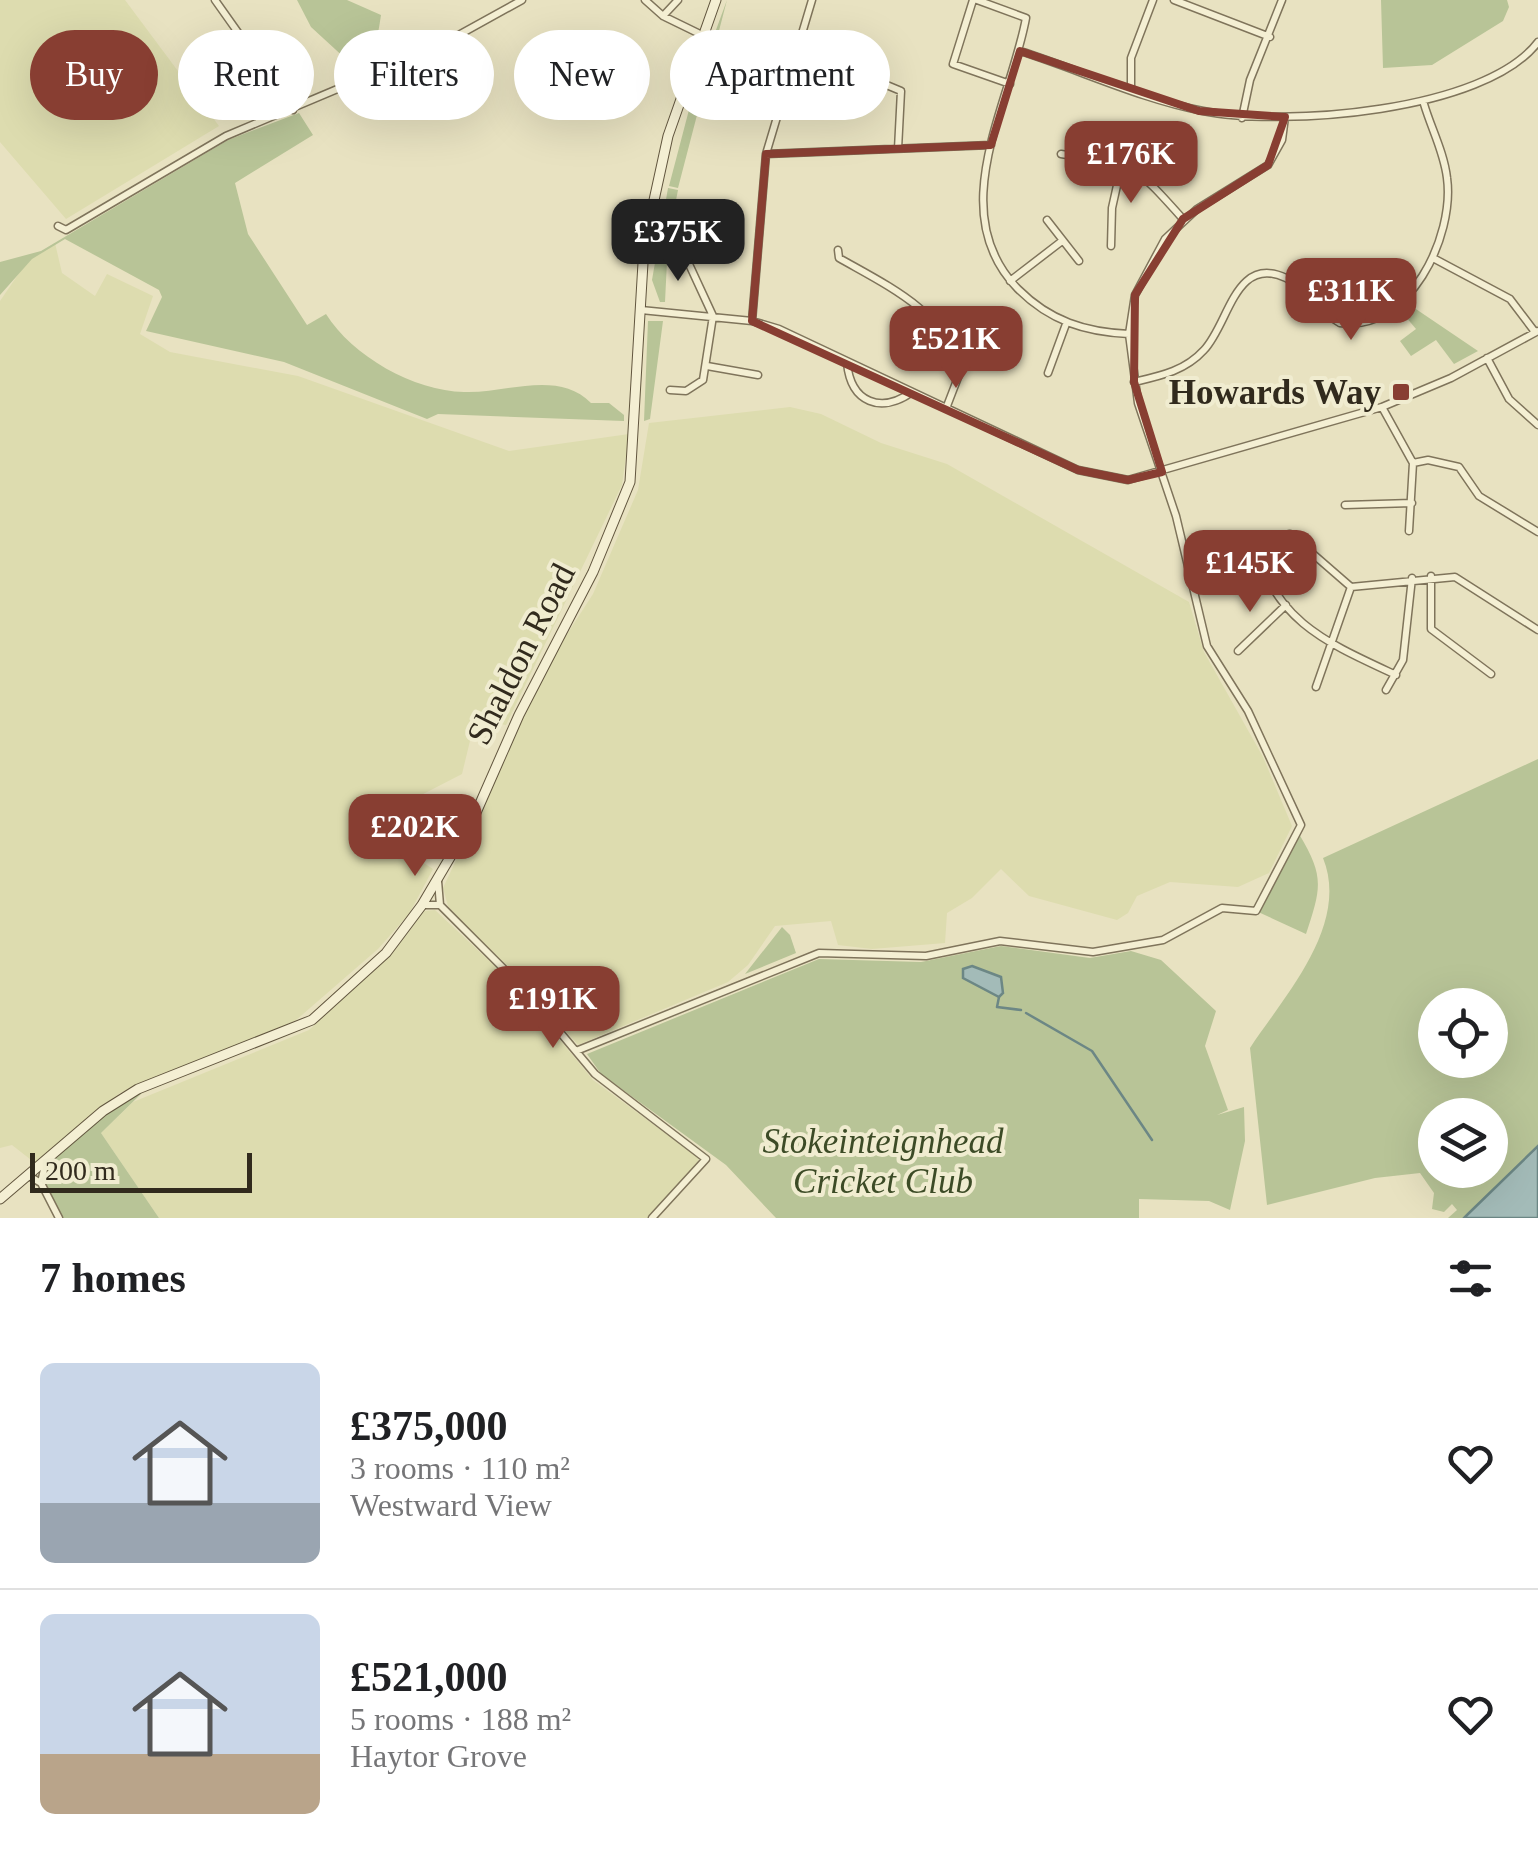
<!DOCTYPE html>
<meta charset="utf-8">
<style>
:root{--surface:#fff;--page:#f6f6f6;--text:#202124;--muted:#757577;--line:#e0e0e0;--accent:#883e32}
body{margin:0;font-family:Georgia,serif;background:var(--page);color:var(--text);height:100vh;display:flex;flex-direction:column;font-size:38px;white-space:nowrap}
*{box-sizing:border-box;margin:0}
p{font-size:32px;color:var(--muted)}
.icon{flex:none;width:55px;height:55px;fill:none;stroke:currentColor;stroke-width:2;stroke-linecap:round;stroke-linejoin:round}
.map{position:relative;height:1218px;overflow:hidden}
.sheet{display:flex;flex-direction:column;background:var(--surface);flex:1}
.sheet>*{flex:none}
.top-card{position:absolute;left:30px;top:30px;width:1000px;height:90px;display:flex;gap:20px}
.tools{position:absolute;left:1418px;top:988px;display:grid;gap:20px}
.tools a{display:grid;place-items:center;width:90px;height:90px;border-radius:50%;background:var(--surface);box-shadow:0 10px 40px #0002;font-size:50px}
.scale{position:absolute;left:30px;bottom:25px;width:222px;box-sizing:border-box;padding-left:10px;border:5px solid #312a1d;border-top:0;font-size:28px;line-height:35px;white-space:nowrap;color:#312a1d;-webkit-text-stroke:8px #f0ecd0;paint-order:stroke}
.price{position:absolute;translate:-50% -85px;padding:0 22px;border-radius:20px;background:var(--accent);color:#fff;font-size:32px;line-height:65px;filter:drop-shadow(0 2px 5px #0008)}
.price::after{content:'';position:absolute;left:50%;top:60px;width:30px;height:22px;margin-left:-15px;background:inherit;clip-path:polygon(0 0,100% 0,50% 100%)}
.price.active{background:#222;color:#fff}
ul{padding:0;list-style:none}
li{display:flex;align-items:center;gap:30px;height:250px;padding:0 40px}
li+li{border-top:2px solid var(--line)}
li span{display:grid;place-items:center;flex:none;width:280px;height:200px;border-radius:15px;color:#555}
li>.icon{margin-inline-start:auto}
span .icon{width:120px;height:120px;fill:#fffc;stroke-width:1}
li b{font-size:42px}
h2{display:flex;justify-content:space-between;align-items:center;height:120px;padding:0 40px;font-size:42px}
.chip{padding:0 35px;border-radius:45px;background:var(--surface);box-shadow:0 10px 40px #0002;font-size:35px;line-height:90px}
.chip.active{background:var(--accent);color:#fff}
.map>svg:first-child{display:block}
.farmland{fill:#dddcaf}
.green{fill:#b8c497;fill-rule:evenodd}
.water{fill:#a3bbb8;stroke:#6c8785;stroke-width:2.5}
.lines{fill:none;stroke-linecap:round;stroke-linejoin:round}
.stream{stroke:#6c8785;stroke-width:2.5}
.street-casing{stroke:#7f745b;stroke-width:9}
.secondary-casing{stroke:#61553e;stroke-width:11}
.street{stroke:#f4efd3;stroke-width:6}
.secondary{stroke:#f4efd3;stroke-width:9}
.marked{fill:none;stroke:#883e32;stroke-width:8;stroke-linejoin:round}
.poi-dot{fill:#883e32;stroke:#f0ecd0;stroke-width:4}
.labels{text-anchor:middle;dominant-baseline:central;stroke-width:8;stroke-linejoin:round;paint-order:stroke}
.poi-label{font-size:35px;font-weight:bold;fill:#312a1d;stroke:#f0ecd0;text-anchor:end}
.street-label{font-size:35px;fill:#312a1d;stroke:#f0ecd0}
.park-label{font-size:35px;font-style:italic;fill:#3c4b26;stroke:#f0ecd0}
</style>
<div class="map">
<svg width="1538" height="1218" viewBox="0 0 1538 1218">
<rect width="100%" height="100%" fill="#e8e2c1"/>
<path class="farmland" d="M0,0H125L219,126L66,219L0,142Z
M55,243L62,273L95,296L107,274L153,296L140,334L170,352L298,376L509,451L629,434L622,485L506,725L475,720L462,774L365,824L433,869L409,914L378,949L295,1021L120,1093L35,1163L12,1145L0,1148V301L28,260Z
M790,407L821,414L881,443L947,464L1189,602L1204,652L1263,757L1292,826L1269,873L1238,887L1170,882L1137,896L1128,913L1117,920L1029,896L1001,869L972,898L947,913L945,943L872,949L838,945L831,921L775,926L748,965L728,982L578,1045L510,968L463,924L448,906L443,888L549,662L593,594L638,490L649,423Z
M435,910L514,984L593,1080L699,1158L696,1168L648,1218H159L101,1133L133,1102L309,1030L391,955L424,911Z"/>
<path class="green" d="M297,0H347L381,15C377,41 376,57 348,61L311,27Z
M727,0L678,188L669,186L695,87Z
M1381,0H1507L1509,7L1503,21L1432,65L1383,68Z
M299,113L313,135L235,183L248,234L307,325L326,314C352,356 414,391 464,392C504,394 558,369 591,403H609L624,415V421L438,414L427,419L284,362L146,331L162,297L159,290L65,239L32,259L0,295V262L41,251L228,140Z
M668,188L678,190L668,241L665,302H660L652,280Z
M1407,303L1478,351L1454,364L1436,340L1411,356L1400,341L1416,329L1400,310Z
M648,321H663L650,419L644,421Z
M1538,759V1148L1472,1218H1448L1457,1210L1452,1204L1444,1212L1432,1209L1434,1193L1420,1173L1375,1178L1267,1205L1250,1048C1285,995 1350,925 1323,858ZM1435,1005H1490V1060H1435ZM1435,1115H1490V1170H1435Z
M1299,834C1325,877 1321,888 1306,934L1256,911Z
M782,927L790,935L796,953L745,974Z
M1001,946L1090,958L1131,951L1161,960L1216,1011L1205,1046L1228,1110L1217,1115L1244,1107L1245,1141L1230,1210L1209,1201L1139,1199V1218H776L726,1165L601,1074L587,1054L819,959L921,962Z
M145,1090L101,1133L159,1218H62L45,1184L50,1159L106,1113Z"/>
<path class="water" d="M972,966L1001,977L1003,993L999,997L963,978V969Z
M1538,1146V1218H1464L1468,1214Z"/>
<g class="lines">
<path class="stream" d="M999,997L997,1007L1021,1010
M1026,1013L1092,1051L1152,1140"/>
<defs>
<path id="street" d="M215,0L293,110
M645,0L663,16L702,35
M973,0L953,64L1010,84
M977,0L1026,18C1010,105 943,212 1018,289C1050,321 1085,332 1129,334
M1174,0L1270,37
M663,16L678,0
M1020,51C1080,70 1141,99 1203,111C1283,127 1485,112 1538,42
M856,72L853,83L877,81L901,91L898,149
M1131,89V58L1153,0
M1242,118L1250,80L1282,0
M766,154L991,145
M1061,154C1135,165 1133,163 1183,219
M1047,220L1079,261
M58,226L66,230L226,136L437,47L522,0
M1111,246L1112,208L1122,163
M838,250L839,258C890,287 941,310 962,367L947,406
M1433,258L1510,299L1535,332
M1010,281L1062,241
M641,310L752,321L779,329L1078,470L1128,480L1382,407L1451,378L1538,331
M752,321L766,154L812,0
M1487,358L1509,399L1538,425
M847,363C851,403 881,414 912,392
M707,366L758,375
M1048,373L1066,324
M1134,382C1160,376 1185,371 1204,350C1229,324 1235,254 1286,278C1307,288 1319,312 1340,323C1409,333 1455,236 1447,178C1444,152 1431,128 1424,104
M670,390L686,391L703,380L713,316L676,236
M1382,407L1413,463L1428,460L1459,467L1479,496L1538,532
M1345,505L1412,503
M1409,531L1413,463
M1253,540C1274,621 1325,642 1396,675
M1186,556L1290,534L1351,587L1455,577L1538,630
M1431,576V629L1491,674
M1238,651L1286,605
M1316,687L1351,587
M1386,690L1403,660L1412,578
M438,881L440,905
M422,905H440L522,987L595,1074L706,1159L652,1218
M576,1051L819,953L926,956L1000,941L1093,952L1163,940L1222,908L1256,911L1301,825L1248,711L1207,646L1176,516L1138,403L1129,334L1135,295L1165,239L1197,209L1268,165L1282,140L1285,117
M29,1176L41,1183L59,1218
M41,1183L46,1160"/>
<path id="secondary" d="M0,1199L103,1111L138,1089L312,1020L386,953L422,905L475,815L519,715L593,572L630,482L644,246L668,136L716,0"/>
</defs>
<use href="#street" class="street-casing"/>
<use href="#secondary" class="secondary-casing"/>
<use href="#street" class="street"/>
<use href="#secondary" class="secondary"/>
</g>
<path class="marked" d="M1020,51L1199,111L1285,117L1268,165L1183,219L1135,295L1134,382L1162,472L1128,480L1078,470L752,321L766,154L991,145Z"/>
<rect class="poi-dot" x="1391" y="382" width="20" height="20" rx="5"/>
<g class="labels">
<g class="poi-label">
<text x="1381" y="392">Howards Way</text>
</g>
<g class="street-label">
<text transform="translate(521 654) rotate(-63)">Shaldon Road</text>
</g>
<g class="park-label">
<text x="883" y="1141">Stokeinteignhead<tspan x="883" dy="40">Cricket Club</tspan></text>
</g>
</g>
</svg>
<div class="tools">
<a><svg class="icon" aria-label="locate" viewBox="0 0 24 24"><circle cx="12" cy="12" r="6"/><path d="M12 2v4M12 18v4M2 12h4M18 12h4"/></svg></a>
<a><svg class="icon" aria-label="layers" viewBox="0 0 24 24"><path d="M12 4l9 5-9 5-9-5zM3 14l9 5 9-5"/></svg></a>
</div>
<div class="scale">200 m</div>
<b class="price" style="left:1131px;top:206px">£176K</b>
<b class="price active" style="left:678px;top:284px">£375K</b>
<b class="price" style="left:1351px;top:343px">£311K</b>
<b class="price" style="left:956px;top:391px">£521K</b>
<b class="price" style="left:1250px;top:615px">£145K</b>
<b class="price" style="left:415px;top:879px">£202K</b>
<b class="price" style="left:553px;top:1051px">£191K</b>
<div class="top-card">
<a class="chip active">Buy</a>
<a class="chip">Rent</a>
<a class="chip">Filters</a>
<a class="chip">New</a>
<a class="chip">Apartment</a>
</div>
</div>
<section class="sheet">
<h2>7 homes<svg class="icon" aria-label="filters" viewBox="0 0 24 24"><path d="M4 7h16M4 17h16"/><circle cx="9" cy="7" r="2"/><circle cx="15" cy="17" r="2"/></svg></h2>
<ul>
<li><span style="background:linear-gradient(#c9d6e8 70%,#9aa5b1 0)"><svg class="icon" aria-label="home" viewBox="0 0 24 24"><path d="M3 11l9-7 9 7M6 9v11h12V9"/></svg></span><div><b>£375,000</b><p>3 rooms · 110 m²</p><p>Westward View</p></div><svg class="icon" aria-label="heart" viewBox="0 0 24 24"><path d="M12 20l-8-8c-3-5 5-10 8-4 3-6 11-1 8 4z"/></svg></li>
<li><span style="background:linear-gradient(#c9d6e8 70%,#b9a48a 0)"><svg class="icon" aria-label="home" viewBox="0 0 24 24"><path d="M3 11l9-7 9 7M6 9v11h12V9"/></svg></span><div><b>£521,000</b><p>5 rooms · 188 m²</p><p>Haytor Grove</p></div><svg class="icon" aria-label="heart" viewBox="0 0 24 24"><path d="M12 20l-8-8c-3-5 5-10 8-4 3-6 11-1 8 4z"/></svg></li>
</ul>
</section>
